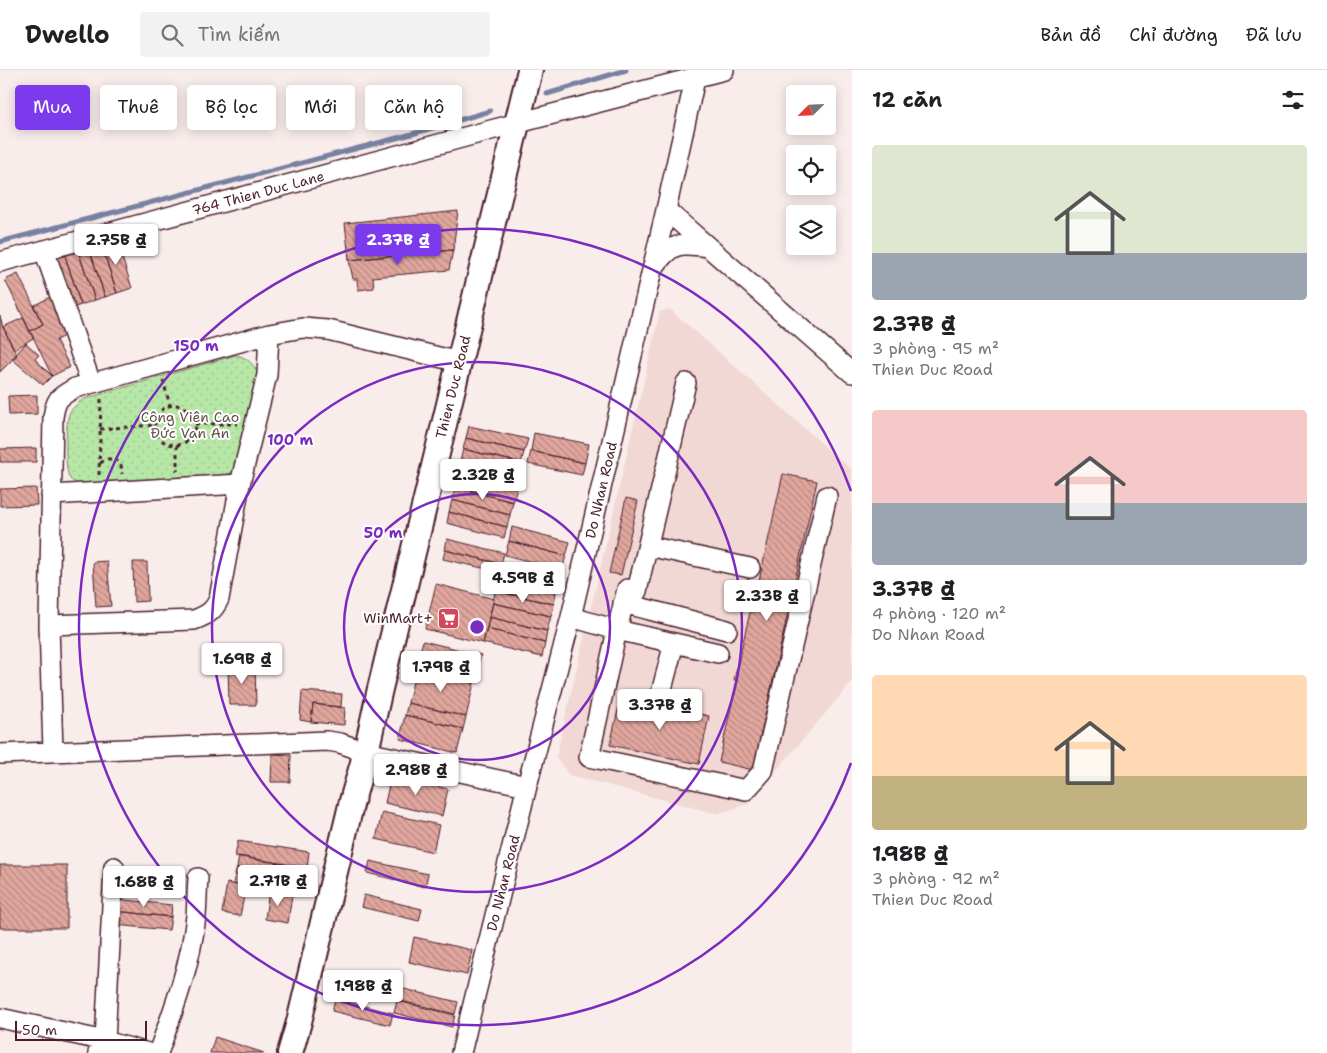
<!DOCTYPE html>
<html lang="vi">
<meta charset="utf-8">
<style>
:root{--surface:#fff;--page:#f2f2f2;--text:#202124;--muted:#757577;--line:#e0e0e0;--accent:#7c3aed}
body{margin:0;font-family:"Shantell Sans",sans-serif;background:var(--page);color:var(--text);height:100vh;display:flex;flex-direction:column;font-size:19px;white-space:nowrap}
*{box-sizing:border-box;margin:0}
p{font-size:16px;color:var(--muted)}
.icon{flex:none;width:28px;height:28px;fill:none;stroke:currentColor;stroke-width:2;stroke-linecap:round;stroke-linejoin:round}
.map{position:relative;flex:1;overflow:hidden}
.drawer{display:flex;flex-direction:column;background:var(--surface);width:475px}
.drawer>*{flex:none}
.hud{position:absolute;left:15px;top:15px;width:475px;height:45px;display:flex;gap:10px}
.needle{width:32px;rotate:246deg}
.controls{position:absolute;left:786px;top:15px;display:grid;gap:10px}
.controls a{display:grid;place-items:center;width:50px;height:50px;border-radius:5px;background:var(--surface);box-shadow:0 2px 12px #0003;font-size:25px}
.scale{position:absolute;left:15px;bottom:12px;width:132px;box-sizing:border-box;padding-left:5px;border:2px solid #4a1f2b;border-top:0;font-size:14px;line-height:18px;white-space:nowrap;color:#4a1f2b;-webkit-text-stroke:4px #fff;paint-order:stroke}
.price{position:absolute;translate:-50% -42px;padding:0 11px;border-radius:5px;background:#fff;color:#222;font-size:16px;line-height:32px;filter:drop-shadow(0 1px 2px #0008)}
.price::after{content:'';position:absolute;left:50%;top:30px;width:15px;height:11px;margin-left:-8px;background:inherit;clip-path:polygon(0 0,100% 0,50% 100%)}
.price.on{background:var(--accent);color:#fff}
ul{padding:0;list-style:none}
li{display:grid;align-content:center;gap:10px;height:265px;padding:0 20px}
li span{display:grid;place-items:center;height:155px;border-radius:5px;color:#555}
li>.icon{margin-inline-start:auto}
span .icon{width:90px;height:90px;fill:#fffc;stroke-width:1}
li b{font-size:21px}
h2{display:flex;justify-content:space-between;align-items:center;height:60px;padding:0 20px;font-size:21px}
.chip{padding:0 18px;border-radius:5px;background:var(--surface);box-shadow:0 2px 12px #0003;font-size:18px;line-height:45px}
.chip.on{background:var(--accent);color:#fff}
header{display:flex;align-items:center;gap:30px;box-sizing:border-box;height:70px;padding:0 25px;background:var(--surface);border-bottom:1px solid var(--line)}
header strong{font-size:24px}
nav{display:flex;gap:28px;margin-inline-start:auto;font-size:18px}
.search{width:350px;height:45px;background:var(--page);display:flex;align-items:center;gap:12px;box-sizing:border-box;padding:0 18px;border-radius:5px;color:var(--muted);font-size:19px}
main{display:flex;flex:1;min-height:0}
.map>svg:first-child{display:block}
.built{fill:#f2d8d5}
.park{fill:url(#park-dots);stroke:#808369}
.lines{fill:none;stroke-linecap:round;stroke-linejoin:round}
.stream{stroke:#7881a1;stroke-width:5}
.building{fill:url(#building-back-hatch);stroke:#4a1f2b}
.minor-casing{stroke:#4a1f2b;stroke-width:22}
.major-casing{stroke:#4a1f2b;stroke-width:28}
.path{stroke:#4a1f2b;stroke-width:3;stroke-dasharray:4 4;stroke-linecap:butt}
.minor{stroke:#fff;stroke-width:19}
.major{stroke:#fff;stroke-width:24}
.ring{fill:none;stroke:#7b2cbf;stroke-width:2.5}
.labels{text-anchor:middle;dominant-baseline:central;stroke-width:4;stroke-linejoin:round;paint-order:stroke}
.street-label{font-size:14px;fill:#4a1f2b;stroke:#fff}
.park-label{font-size:14px;fill:#65514a;stroke:#fff}
.poi-label{font-size:14px;fill:#4a1f2b;stroke:#fff;text-anchor:end}
.centre{fill:#7b2cbf;stroke:#fff;stroke-width:2.5}
.ring-label{font-size:15px;text-anchor:middle;font-weight:bold;fill:#7b2cbf;stroke:#fff;stroke-width:4;stroke-linejoin:round;paint-order:stroke}
</style>
<header>
<strong>Dwello</strong>
<div class="search"><svg class="icon" aria-label="search" viewBox="0 0 24 24"><circle cx="10" cy="10" r="6"/><path d="M15 15l6 6"/></svg>Tìm kiếm</div>
<nav><a>Bản đồ</a><a>Chỉ đường</a><a>Đã lưu</a></nav>
</header>
<main>
<div class="map">
<svg width="852" height="983" viewBox="0 0 852 983">
<defs>
<pattern id="park-dots" width="8" height="8" patternUnits="userSpaceOnUse" patternTransform="scale(1.25)"><rect width="8" height="8" fill="#b7e7a7"/><path d="M2 2h.1M6 6h.1" fill="none" stroke="#9fc690" stroke-width="1.8" stroke-linecap="round"/></pattern>
<pattern id="building-back-hatch" width="6" height="6" patternUnits="userSpaceOnUse" patternTransform="scale(1.25)"><rect width="6" height="6" fill="#e1a79e"/><path d="M-1 5l2 2M0 0l6 6M5-1l2 2" fill="none" stroke="#b88781"/></pattern>
</defs>
<rect width="100%" height="100%" fill="#f9edec"/>
<filter id="ink" filterUnits="userSpaceOnUse"><feTurbulence type="fractalNoise" baseFrequency=".02" numOctaves="2"/><feDisplacementMap in="SourceGraphic" scale="10" xChannelSelector="R" yChannelSelector="G"/><feConvolveMatrix kernelMatrix="1 2 1 2 8 2 1 2 1" color-interpolation-filters="sRGB"/></filter>
<g filter="url(#ink)">
<path class="built" d="M670,239L852,400V612L748,734L717,744L569,705L556,687L660,242Z"/>
<path class="park" d="M236,285C247,287 256,295 258,307L237,396L231,403L215,408L85,414C80,413 73,413 70,409C64,402 65,350 70,342C73,337 79,332 84,329Z"/>
<g class="lines">
<path class="stream" d="M547,24L626,0
M0,172L412,64L490,41"/>
</g>
<path class="building" d="M458,141L453,180L349,190L345,153Z
M116,169L132,218L117,223L101,174Z
M101,174L117,223L105,227L89,178Z
M89,178L105,227L95,230L78,181Z
M453,180L449,200L373,207L374,218L358,220L357,209H353L349,190Z
M78,181L95,230L81,235L65,186Z
M65,186L81,235L69,239L53,189Z
M18,204L43,254L30,261L5,210Z
M50,227L68,264L56,270L70,297L52,306L30,261L43,254L33,236Z
M0,246L3,257L17,285L0,302Z
M23,248L33,268L14,280L3,257Z
M26,273L39,285L35,289L52,306L43,315L12,289Z
M37,325V344L9,345L8,326Z
M469,356L528,369L524,382L466,368Z
M534,363L589,374L585,393L531,381Z
M466,368L524,382L521,393L463,379Z
M36,378V392H0V379Z
M463,379L521,393L518,407L460,392Z
M531,381L585,393L582,405L528,394Z
M459,403L517,418L513,432L456,417Z
M783,404L817,411L753,700L719,692L737,610H734L751,538H753Z
M456,417L513,432L510,445L452,430Z
M36,418L37,435L0,436V419Z
M626,428L638,431L621,505L609,503Z
M452,430L510,445L507,457L449,442Z
M449,442L507,457L504,468L447,453Z
M512,457L570,472L566,486L509,471Z
M447,469L504,483L501,494L445,480Z
M509,471L566,486L562,500L505,485Z
M445,480L501,494L500,502L443,489Z
M107,491L111,536L96,537L93,492Z
M133,492H147L148,531L134,532Z
M498,509L556,522L554,534L495,521Z
M436,514L494,529L483,573L425,559Z
M495,521L554,534L551,546L493,533Z
M493,533L551,546L547,561L489,547Z
M489,547L547,561L545,573L487,559Z
M487,559L545,573L542,587L483,573Z
M423,571L481,585L477,599L419,585Z
M419,585L477,599L474,613L416,599Z
M255,594L256,635H229L228,595Z
M416,599L474,613L466,647L408,633Z
M302,621L342,624L341,637L313,634L311,652L300,650Z
M621,627L709,646L699,694L610,675Z
M408,633L466,647L463,659L405,645Z
M313,634L345,638L344,655L311,652Z
M405,645L463,659L457,683L400,669Z
M272,684L291,685L290,712H271Z
M391,706L448,719L442,746L385,733Z
M382,742L439,755L433,782L376,769Z
M238,771L309,782L307,798L235,786Z
M239,786L296,796L294,807L237,798Z
M370,791L428,804L425,817L367,803Z
M0,795H67V858H0Z
M237,798L294,807L293,815L235,805Z
M235,805L294,816L292,825L233,814Z
M227,813L246,817L240,846L222,843Z
M269,821L292,825L288,853L265,849Z
M364,825L422,839L419,851L361,837Z
M116,829L172,835L171,847L115,841Z
M115,841L171,847L169,860L114,855Z
M414,867L472,880L467,905L409,892Z
M400,918L458,932L455,944L397,930Z
M335,929L393,943L390,955L332,941Z
M397,931L455,945L452,957L394,943Z
M215,967L264,983H210Z"/>
<g class="lines">
<defs>
<path id="minor" d="M666,140L852,303
M44,180L91,313
M0,192L491,60L724,0
M654,197C672,172 679,173 708,177
M686,313L637,521L627,519L617,560L718,583
M51,425L240,414
M648,476L750,498
M623,533L727,560
M571,547L617,560L589,687L746,720L763,701L827,426
M49,555L194,550C207,545 213,542 219,529L240,414L267,305L269,264
M661,623L674,573
M53,681L49,555L53,347C56,328 59,327 75,318L269,264L303,258L328,260L459,292
M0,684L327,671L340,673L366,682L527,716
M0,948L105,971L148,983
M98,983L105,971L114,797
M158,983C174,939 191,893 196,846C197,833 197,820 198,808
M461,983L527,716L571,547L666,140L697,0"/>
<path id="major" d="M290,983L299,952L352,731L366,682L379,623L530,0"/>
</defs>
<use href="#minor" class="minor-casing"/>
<use href="#major" class="major-casing"/>
<path class="path" d="M163,310L170,336
M155 355a20 20 0 1 1 40 0a20 20 0 1 1-40 0Z
M195,354H237
M100,359L155,355
M177,375V401
M100,393L108,389H115L121,395L122,404
M99,405L101,329"/>
<use href="#minor" class="minor"/>
<use href="#major" class="major"/>
</g>
</g>
<g class="ring">
<circle cx="477" cy="557" r="133"/>
<circle cx="477" cy="557" r="265"/>
<path d="M851 693A398 398 0 1 1 851 421"/>
</g>
<defs>
<symbol id="supermarket-square" viewBox="-11 -11 22 22"><rect x="-9" y="-9" width="18" height="18" rx="4" fill="#d1495b" stroke="#fff"/><path d="M-6-5.5h2.5l.6 2H6L4.5 2H-2.5L-4.4-4H-6ZM-1.5 3.2a1.3 1.3 0 1 0 .1 0ZM3 3.2a1.3 1.3 0 1 0 .1 0Z" fill="#fff"/></symbol>
</defs>
<g fill-rule="evenodd">
<use href="#supermarket-square" x="436" y="536" width="25" height="25"/>
</g>
<g class="labels">
<g class="street-label">
<text transform="translate(258 123) rotate(-15)">764 Thien Duc Lane</text>
<text transform="translate(453 317) rotate(-76)">Thien Duc Road</text>
<text transform="translate(601 420) rotate(-77)">Do Nhan Road</text>
<text transform="translate(503 813) rotate(-76)">Do Nhan Road</text>
</g>
<g class="park-label">
<text x="190" y="347">Công Viên Cao<tspan x="190" dy="16">Đức Vạn An</tspan></text>
</g>
<g class="poi-label">
<text x="433" y="548">WinMart+</text>
</g>
</g>
<circle cx="477" cy="557" r="8" class="centre"/>
<g class="ring-label">
<text x="196" y="281">150 m</text>
<text x="290" y="375">100 m</text>
<text x="383" y="468">50 m</text>
</g>
</svg>
<div class="controls">
<a><svg class="needle" viewBox="-14 -14 28 28"><path d="M0-13l5 13h-10z" fill="#e53935"/><path d="M0 13l5-13h-10z" fill="#757577"/></svg></a>
<a><svg class="icon" aria-label="locate" viewBox="0 0 24 24"><circle cx="12" cy="12" r="6"/><path d="M12 2v4M12 18v4M2 12h4M18 12h4"/></svg></a>
<a><svg class="icon" aria-label="layers" viewBox="0 0 24 24"><path d="M12 4l9 5-9 5-9-5zM3 14l9 5 9-5"/></svg></a>
</div>
<div class="scale">50 m</div>
<b class="price" style="left:116px;top:196px">2.75B ₫</b>
<b class="price on" style="left:398px;top:196px">2.37B ₫</b>
<b class="price" style="left:483px;top:431px">2.32B ₫</b>
<b class="price" style="left:523px;top:534px">4.59B ₫</b>
<b class="price" style="left:767px;top:552px">2.33B ₫</b>
<b class="price" style="left:242px;top:615px">1.69B ₫</b>
<b class="price" style="left:441px;top:623px">1.79B ₫</b>
<b class="price" style="left:660px;top:661px">3.37B ₫</b>
<b class="price" style="left:416px;top:726px">2.98B ₫</b>
<b class="price" style="left:278px;top:837px">2.71B ₫</b>
<b class="price" style="left:144px;top:838px">1.68B ₫</b>
<b class="price" style="left:363px;top:942px">1.98B ₫</b>
<div class="hud">
<a class="chip on">Mua</a>
<a class="chip">Thuê</a>
<a class="chip">Bộ lọc</a>
<a class="chip">Mới</a>
<a class="chip">Căn hộ</a>
</div>
</div>
<section class="drawer">
<h2>12 căn<svg class="icon" aria-label="filters" viewBox="0 0 24 24"><path d="M4 7h16M4 17h16"/><circle cx="9" cy="7" r="2"/><circle cx="15" cy="17" r="2"/></svg></h2>
<ul>
<li><span style="background:linear-gradient(#dfe7d0 70%,#9aa5b1 0)"><svg class="icon" aria-label="home" viewBox="0 0 24 24"><path d="M3 11l9-7 9 7M6 9v11h12V9"/></svg></span><div><b>2.37B ₫</b><p>3 phòng · 95 m²</p><p>Thien Duc Road</p></div></li>
<li><span style="background:linear-gradient(#f6c9c9 60%,#9aa5b1 0)"><svg class="icon" aria-label="home" viewBox="0 0 24 24"><path d="M3 11l9-7 9 7M6 9v11h12V9"/></svg></span><div><b>3.37B ₫</b><p>4 phòng · 120 m²</p><p>Do Nhan Road</p></div></li>
<li><span style="background:linear-gradient(#ffd9b3 65%,#c2b280 0)"><svg class="icon" aria-label="home" viewBox="0 0 24 24"><path d="M3 11l9-7 9 7M6 9v11h12V9"/></svg></span><div><b>1.98B ₫</b><p>3 phòng · 92 m²</p><p>Thien Duc Road</p></div></li>
</ul>
</section>
</main>
